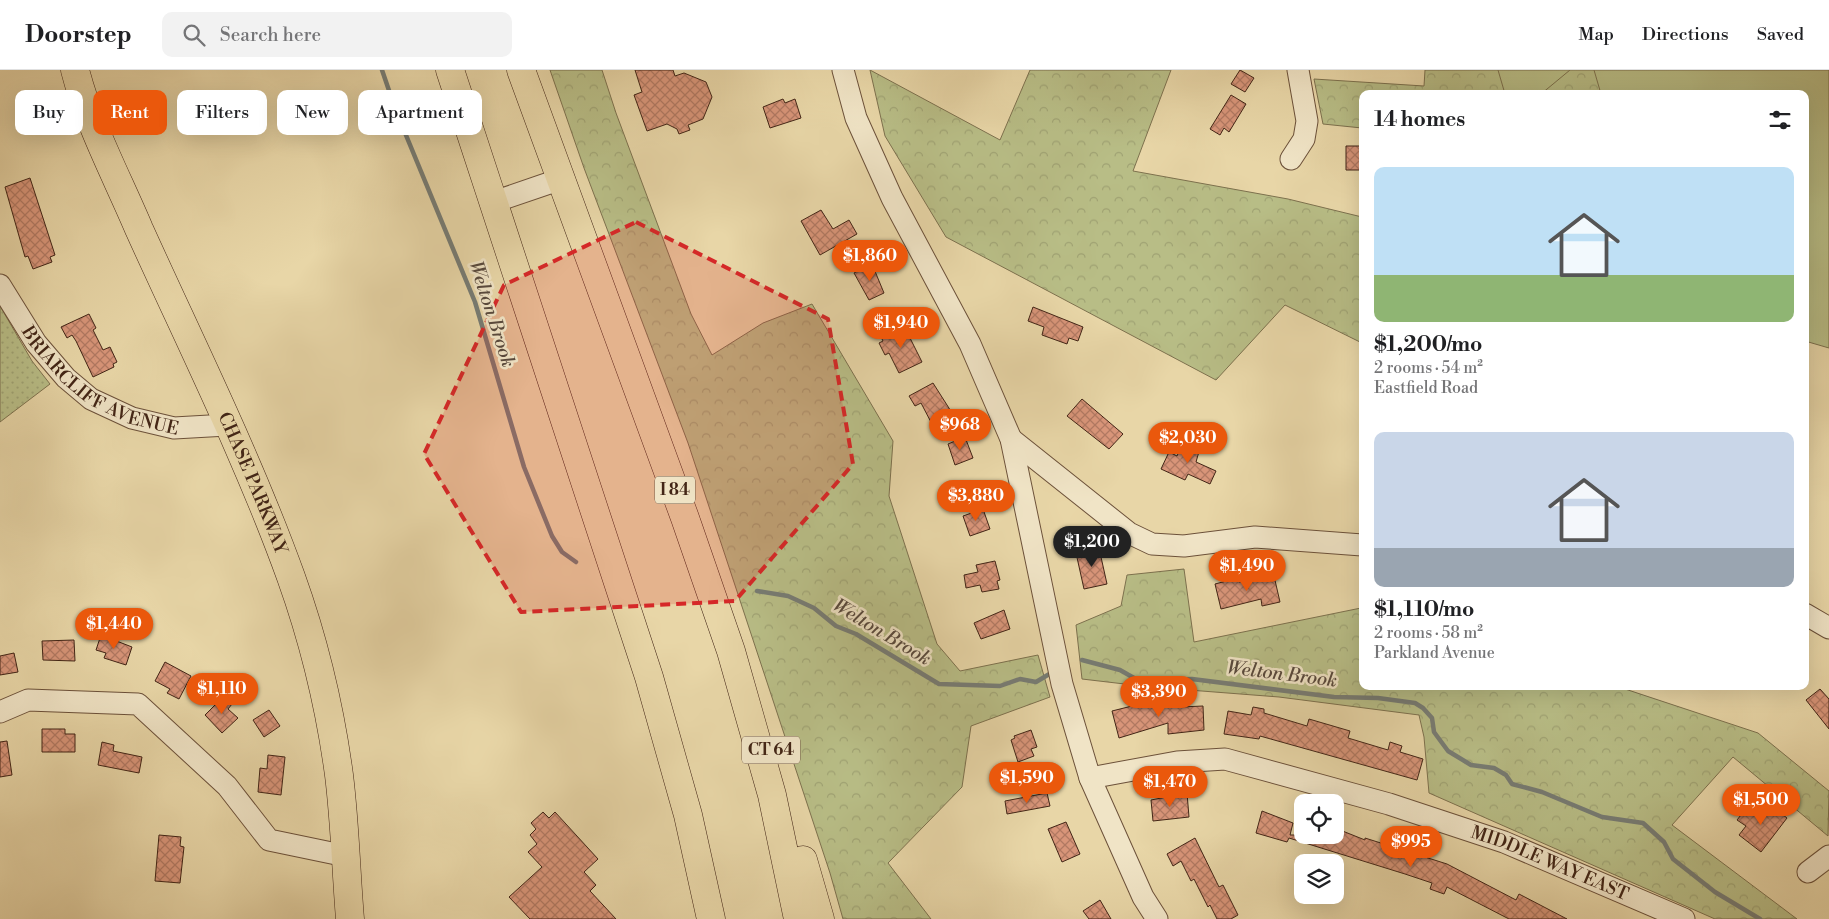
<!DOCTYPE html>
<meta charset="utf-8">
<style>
:root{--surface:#fff;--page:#f2f2f2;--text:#202124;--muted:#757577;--line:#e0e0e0;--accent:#ea580c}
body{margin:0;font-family:"Libre Bodoni",serif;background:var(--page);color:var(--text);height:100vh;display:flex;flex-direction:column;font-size:19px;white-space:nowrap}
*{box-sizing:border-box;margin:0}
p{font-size:16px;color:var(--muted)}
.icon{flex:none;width:28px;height:28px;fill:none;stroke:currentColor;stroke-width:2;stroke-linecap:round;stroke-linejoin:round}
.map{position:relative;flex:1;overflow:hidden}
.details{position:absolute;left:1359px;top:20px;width:450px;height:600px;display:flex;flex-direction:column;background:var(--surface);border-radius:10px;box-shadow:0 5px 20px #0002}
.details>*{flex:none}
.guide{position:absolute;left:15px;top:20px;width:475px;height:45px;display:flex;gap:10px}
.buttons{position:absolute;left:1294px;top:724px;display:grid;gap:10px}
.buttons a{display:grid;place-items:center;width:50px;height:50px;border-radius:10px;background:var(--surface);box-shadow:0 5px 20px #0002;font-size:25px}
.price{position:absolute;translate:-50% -42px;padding:0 11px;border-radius:18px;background:var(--accent);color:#fff;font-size:16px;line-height:32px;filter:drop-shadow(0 1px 2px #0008)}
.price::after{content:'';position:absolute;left:50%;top:30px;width:15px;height:11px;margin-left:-8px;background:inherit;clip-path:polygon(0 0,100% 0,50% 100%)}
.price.active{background:#222;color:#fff}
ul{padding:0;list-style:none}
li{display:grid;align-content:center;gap:10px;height:265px;padding:0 15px}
li span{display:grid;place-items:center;height:155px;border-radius:10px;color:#555}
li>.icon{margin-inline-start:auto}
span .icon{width:90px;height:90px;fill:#fffc;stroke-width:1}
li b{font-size:21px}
h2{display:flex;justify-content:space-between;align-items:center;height:60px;padding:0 15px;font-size:21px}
.pill{padding:0 18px;border-radius:10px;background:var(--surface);box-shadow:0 5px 20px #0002;font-size:18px;line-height:45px}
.pill.active{background:var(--accent);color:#fff}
header{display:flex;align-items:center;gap:30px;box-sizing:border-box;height:70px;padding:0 25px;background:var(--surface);border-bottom:1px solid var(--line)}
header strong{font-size:24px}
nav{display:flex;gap:28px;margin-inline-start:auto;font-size:18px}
.search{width:350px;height:45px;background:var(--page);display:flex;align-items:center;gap:12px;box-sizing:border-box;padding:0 18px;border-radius:10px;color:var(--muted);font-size:19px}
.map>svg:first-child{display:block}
.grass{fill:#b8bd86;stroke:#7d714e}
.forest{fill:url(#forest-crowns);stroke:#7d714e}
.park{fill:url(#park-dots);stroke:#7d714e}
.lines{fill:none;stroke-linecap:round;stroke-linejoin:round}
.stream{stroke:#777c74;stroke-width:4.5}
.building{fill:url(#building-cross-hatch);stroke:#422516}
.minor-casing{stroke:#6c513a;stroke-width:23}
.major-casing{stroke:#422516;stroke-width:29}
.highway-casing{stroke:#422516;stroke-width:29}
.minor{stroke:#f0e4c6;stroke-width:21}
.major{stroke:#e8d6a7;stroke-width:28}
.highway{stroke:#e8d6a7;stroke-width:28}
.marked{fill:#d62828;fill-opacity:0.2;stroke:#d62828;stroke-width:4;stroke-dasharray:10 6;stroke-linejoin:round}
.labels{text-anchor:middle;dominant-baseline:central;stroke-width:5;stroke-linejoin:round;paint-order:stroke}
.shield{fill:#f0e4c6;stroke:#765e4b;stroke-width:1}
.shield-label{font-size:16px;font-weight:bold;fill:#422516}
.street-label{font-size:18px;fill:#422516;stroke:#f0e4c6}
.water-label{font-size:19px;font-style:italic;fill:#58493d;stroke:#f0e4c6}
</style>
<header>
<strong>Doorstep</strong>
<div class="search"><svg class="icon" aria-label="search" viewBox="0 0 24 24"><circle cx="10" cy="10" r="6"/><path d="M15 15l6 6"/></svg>Search here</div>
<nav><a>Map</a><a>Directions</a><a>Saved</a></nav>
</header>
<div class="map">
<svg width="1829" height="849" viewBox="0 0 1829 849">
<defs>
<pattern id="forest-crowns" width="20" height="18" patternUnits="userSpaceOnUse" patternTransform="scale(1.25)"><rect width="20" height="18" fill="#b8bd86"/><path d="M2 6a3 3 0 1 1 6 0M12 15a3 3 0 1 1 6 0" fill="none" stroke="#9fa273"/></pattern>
<pattern id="park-dots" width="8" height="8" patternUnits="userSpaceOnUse" patternTransform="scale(1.25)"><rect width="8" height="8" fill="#b8bd86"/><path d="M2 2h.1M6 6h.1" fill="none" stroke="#9fa273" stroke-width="1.8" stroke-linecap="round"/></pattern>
<pattern id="building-cross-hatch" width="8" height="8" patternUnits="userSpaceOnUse" patternTransform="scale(1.25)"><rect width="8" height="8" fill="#d89579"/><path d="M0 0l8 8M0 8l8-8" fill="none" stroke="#b17962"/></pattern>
</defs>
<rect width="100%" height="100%" fill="#e8d6a7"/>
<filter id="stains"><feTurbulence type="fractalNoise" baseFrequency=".004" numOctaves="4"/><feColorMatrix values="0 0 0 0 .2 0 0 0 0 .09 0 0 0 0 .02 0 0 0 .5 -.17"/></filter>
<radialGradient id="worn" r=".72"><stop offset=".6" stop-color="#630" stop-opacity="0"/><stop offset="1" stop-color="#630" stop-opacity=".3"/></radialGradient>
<path class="grass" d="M1467,0H1829V278L1805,271V24H1467Z"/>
<path class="forest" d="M550,0H602L616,43L691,244L712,285L763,253L812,234L893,371L889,426L937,574L960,601L1038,585L1050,627L971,656L962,717L888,793L931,849H843L830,803L688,373L584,98Z
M870,0L1000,70L1030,0H1171L1133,101L1288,129L1362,147V273L1285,235L1216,310L946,167L885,66Z
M1425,0H1498L1505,24H1362V58L1323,54L1314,9L1424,16Z
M1570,0H1594L1601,24H1541Z
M1184,499L1194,572L1361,538L1362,616H1616L1758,663L1829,721L1828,766L1733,687L1672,755L1797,849H1715L1429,723L1424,667L1419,645L1279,627L1150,617L1082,609L1076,555L1121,536L1127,505Z"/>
<path class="park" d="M0,236L32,291L50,314L0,352Z"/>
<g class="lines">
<path class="stream" d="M382,0L396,41L475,232L524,397L552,466L562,482L576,492
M757,521L788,526L814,538L836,556L856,564L939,614L1000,616L1020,609L1036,612L1051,603
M1082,590L1120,600L1134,608L1146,611L1192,609L1334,627L1378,628L1415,633L1423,638L1432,648L1434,662L1448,681L1471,695L1494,698L1506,705L1512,714L1542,722L1602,747L1643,753L1664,772L1673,789L1715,822L1760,849"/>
</g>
<path class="building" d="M635,0H673L675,6L684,3L706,12L712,27L703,49L688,55L690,60L679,64L677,59L667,54L647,61L634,25L642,22Z
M1240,0L1254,8L1245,22L1231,14Z
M1231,25L1246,34L1229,62L1224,58L1220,65L1210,59Z
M783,29L785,33L795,29L801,48L770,58L763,37Z
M1346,76H1362V100H1346Z
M30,108L55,185L50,187L52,192L33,199L28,186L25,187L5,117Z
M821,140L833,159L849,150L857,164L820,185L801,151Z
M872,194L884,223L869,230L854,203Z
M1033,237L1083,257L1078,271L1069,268L1067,274L1042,265L1044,257L1028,251Z
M89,244L96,258L93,260L103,280L110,277L117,292L113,294L114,297L93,307L76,271L72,265L67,268L61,257Z
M904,256L922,292L899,303L889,283L885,285L879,273L883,271L881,267Z
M933,313L954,346L933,356L921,333L915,336L909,326Z
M1082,329L1123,364L1109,379L1067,346Z
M965,367L973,388L955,395L948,374Z
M1184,370L1200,378L1196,392L1216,401L1210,414L1188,404L1185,410L1161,399L1169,382L1177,386Z
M983,439L990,459L970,466L963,446Z
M1099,478L1107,514L1084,519L1076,483Z
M995,491L1000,510L997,511L999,519L982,522L980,515L966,518L964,505L978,502L976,495Z
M1274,506L1280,532L1262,536L1261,529L1221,539L1215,514L1238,508L1239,512Z
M1004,540L1010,559L981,569L974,553Z
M101,565L132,577L126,595L104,588L106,583L96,580Z
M74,570L75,591L43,590L42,571Z
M14,583L18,602L0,605V586Z
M165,592L191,606L179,629L167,623L170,619L155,611Z
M1820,619L1829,629V659L1806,630Z
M224,626L232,634L228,639L238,648L222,663L205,645Z
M1163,631H1181V637L1203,636L1204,660L1168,664V653L1119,668L1112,641L1148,632V634Z
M1253,637L1264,639V643L1307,656L1309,649L1350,661L1348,668L1388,680L1390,672L1402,676L1400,682L1423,689L1417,710L1260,666L1259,669L1224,664L1228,641L1251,645Z
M269,640L280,656L264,667L253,650Z
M42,659H65V664H75V682H42Z
M1031,660L1037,677L1031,679L1034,686L1018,692L1011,670L1015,668L1014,666Z
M7,671L12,705L0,707V672Z
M102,672L114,675L113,681L142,687L139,703L98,695Z
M268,685L285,687L281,725L258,722L260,698L267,699Z
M1047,723L1050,736L1007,744L1005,731Z
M1187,723L1189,747L1153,751L1151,730Z
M1770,735L1787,748L1761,782L1739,765L1746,756L1737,750L1748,736L1762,746Z
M1262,741L1293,753L1290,765H1335V758L1365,770V768L1447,794L1516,830L1519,824L1567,849H1509L1447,817L1444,824L1430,819L1432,813L1405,804L1289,768L1287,772L1256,763Z
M543,742L549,748L555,742L598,789L584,802L596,815L590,821L616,849H530L509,827L542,797L528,782L537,774L530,765L536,759L531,753Z
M1066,752L1080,784L1062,792L1048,759Z
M159,765L181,767L180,776L184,777L180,813L155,811Z
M1195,768L1219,817L1223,815L1238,845L1231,849H1217L1210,835L1208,837L1194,809L1191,811L1181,791L1173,796L1167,784Z
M1100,830L1111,849H1089L1083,841Z"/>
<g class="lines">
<defs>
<g id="minor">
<path d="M843,0L856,48L892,128L970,274L1011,369L1062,614L1090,708L1143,827L1157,849"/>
<path d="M1291,89L1304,69L1307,51L1298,0"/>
<path d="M494,132L561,109"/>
<path id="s1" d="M0,215L36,273L66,308L91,329L132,348L174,358L227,355"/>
<path d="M1011,369L1129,463L1152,474L1184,476L1255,467L1362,475"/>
<path d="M1805,544L1829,558"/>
<path d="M0,642L28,630L138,634L227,716L269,770L346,786"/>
<path id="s2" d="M1090,708L1177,692L1225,689L1389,734L1504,772L1684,849"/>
<path d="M1808,802L1829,786"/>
</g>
<g id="major">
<path id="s3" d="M75,0C89,55 117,107 139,159C191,274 248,388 291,507C314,571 330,638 339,705C345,753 346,801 350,849"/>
</g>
<path id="highway" d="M450,0L649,607L688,745L711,849
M521,0L685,448L731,581L772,725L798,849
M803,790L820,849"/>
</defs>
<use href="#minor" class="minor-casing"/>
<use href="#major" class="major-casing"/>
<use href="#highway" class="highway-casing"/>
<use href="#minor" class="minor"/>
<use href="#major" class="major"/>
<use href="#highway" class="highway"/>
</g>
<path class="marked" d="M636,152L828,249L853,394L735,531L521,542L424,384L504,215Z"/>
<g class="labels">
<g class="shield">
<rect x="655" y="406.5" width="40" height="27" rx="4"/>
<rect x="742" y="666.5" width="58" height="27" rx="4"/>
</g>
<g class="shield-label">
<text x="675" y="420">I 84</text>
<text x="771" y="680">CT 64</text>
</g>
<g class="street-label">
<text stroke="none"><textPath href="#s1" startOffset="145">BRIARCLIFF AVENUE</textPath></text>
<text stroke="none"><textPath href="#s3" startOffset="450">CHASE PARKWAY</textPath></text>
<text stroke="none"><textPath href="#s2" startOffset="478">MIDDLE WAY EAST</textPath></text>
</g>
<g class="water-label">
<text transform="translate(492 244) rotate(72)">Welton Brook</text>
<text transform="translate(882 562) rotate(31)">Welton Brook</text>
<text transform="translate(1282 604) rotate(7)">Welton Brook</text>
</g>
</g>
<rect width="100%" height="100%" filter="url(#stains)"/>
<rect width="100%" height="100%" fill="url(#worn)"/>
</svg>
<div class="buttons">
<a><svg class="icon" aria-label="locate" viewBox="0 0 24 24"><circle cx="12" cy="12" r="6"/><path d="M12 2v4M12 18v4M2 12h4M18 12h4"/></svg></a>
<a><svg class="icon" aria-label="layers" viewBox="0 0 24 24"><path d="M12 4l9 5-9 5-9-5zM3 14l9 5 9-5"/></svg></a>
</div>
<b class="price" style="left:870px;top:212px">$1,860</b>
<b class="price" style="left:901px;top:279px">$1,940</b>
<b class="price" style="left:960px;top:381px">$968</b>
<b class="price" style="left:1188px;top:394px">$2,030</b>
<b class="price" style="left:976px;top:452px">$3,880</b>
<b class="price active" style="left:1092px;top:498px">$1,200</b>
<b class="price" style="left:1247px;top:522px">$1,490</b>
<b class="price" style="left:114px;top:580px">$1,440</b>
<b class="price" style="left:222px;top:645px">$1,110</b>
<b class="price" style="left:1159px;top:648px">$3,390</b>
<b class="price" style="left:1027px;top:734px">$1,590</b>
<b class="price" style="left:1170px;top:738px">$1,470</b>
<b class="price" style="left:1761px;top:756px">$1,500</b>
<b class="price" style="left:1411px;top:798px">$995</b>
<div class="guide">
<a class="pill">Buy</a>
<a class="pill active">Rent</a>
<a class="pill">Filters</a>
<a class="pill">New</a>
<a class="pill">Apartment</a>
</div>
<section class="details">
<h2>14 homes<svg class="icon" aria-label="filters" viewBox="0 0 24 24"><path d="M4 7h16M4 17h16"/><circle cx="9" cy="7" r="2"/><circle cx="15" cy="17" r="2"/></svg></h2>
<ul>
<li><span style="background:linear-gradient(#bfe0f5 70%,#8fb573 0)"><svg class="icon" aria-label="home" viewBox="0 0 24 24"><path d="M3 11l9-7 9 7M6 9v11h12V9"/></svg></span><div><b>$1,200/mo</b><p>2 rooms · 54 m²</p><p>Eastfield Road</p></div></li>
<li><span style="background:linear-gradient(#c9d6e8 75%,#9aa5b1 0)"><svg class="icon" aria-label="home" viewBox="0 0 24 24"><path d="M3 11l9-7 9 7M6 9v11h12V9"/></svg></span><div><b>$1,110/mo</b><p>2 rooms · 58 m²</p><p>Parkland Avenue</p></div></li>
</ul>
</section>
</div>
